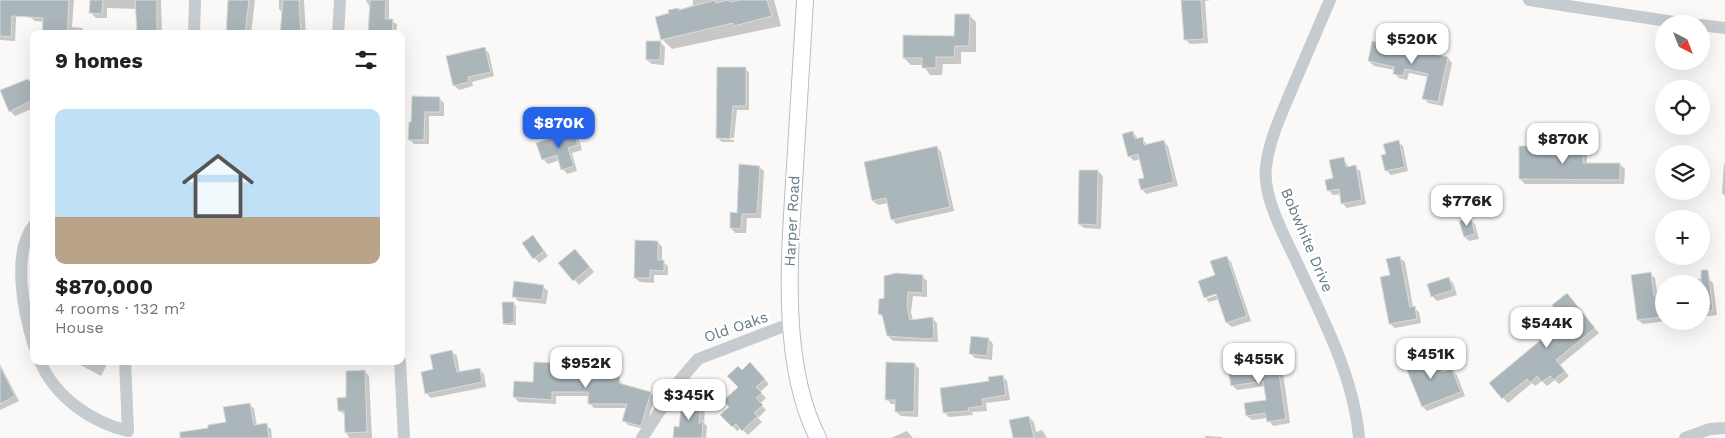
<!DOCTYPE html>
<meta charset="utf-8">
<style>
:root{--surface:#fff;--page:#f6f6f6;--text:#202124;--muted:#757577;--line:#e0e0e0;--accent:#2563eb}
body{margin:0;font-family:"Work Sans",sans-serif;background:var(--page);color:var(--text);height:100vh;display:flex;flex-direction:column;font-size:19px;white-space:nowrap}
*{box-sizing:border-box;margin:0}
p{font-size:16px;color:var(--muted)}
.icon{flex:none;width:28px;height:28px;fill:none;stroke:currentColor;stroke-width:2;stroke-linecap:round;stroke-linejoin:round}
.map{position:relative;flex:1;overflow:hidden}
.drawer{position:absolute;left:30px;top:30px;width:375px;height:335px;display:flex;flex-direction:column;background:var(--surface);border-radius:10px;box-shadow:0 5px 20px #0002}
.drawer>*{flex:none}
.needle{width:32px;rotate:138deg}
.fabs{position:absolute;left:1655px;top:15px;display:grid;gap:10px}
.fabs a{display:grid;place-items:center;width:55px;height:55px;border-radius:50%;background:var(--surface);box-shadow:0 5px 20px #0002;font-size:25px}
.price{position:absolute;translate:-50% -42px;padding:0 11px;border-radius:10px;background:#fff;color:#222;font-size:16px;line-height:32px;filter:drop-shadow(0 1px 2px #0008)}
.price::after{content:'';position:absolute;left:50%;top:30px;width:15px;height:11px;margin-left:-8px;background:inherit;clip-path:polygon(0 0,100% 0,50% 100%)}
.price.active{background:var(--accent);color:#fff}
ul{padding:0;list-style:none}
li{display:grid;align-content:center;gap:10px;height:265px;padding:0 25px}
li+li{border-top:1px solid var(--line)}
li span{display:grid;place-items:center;height:155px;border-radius:10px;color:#555}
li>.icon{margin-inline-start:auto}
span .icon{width:90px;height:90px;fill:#fffc;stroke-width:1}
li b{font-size:21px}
h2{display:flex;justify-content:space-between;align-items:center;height:60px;padding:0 25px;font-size:21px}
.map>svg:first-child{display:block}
.shadow{fill:#0003}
.building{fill:#abb6bb;stroke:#dcdbd9}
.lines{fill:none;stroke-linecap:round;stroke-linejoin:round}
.major-casing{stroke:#b8bec2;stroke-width:18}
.minor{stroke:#c5cbce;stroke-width:12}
.major{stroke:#fff;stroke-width:16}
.labels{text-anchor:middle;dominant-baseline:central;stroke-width:5;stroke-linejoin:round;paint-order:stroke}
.street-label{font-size:15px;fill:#637984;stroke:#fff}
</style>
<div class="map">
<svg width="1725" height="438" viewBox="0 0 1725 438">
<rect width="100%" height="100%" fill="#faf9f7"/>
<path class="shadow" d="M0,0H17L15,41L0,40Z
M31,0H74L72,27L82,28L86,34H43L44,22L35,21L30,17Z
M91,0H161L162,34H140L137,9L107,8V18H96L91,13Z
M229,0H255L251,34H227Z
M279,0H304L306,34H281L283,13L279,9Z
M366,0H389V20L397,24L396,34H367L371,10Z
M693,0H774L781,26L672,49L662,39L656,18L693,5Z
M1177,0H1211L1205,1L1208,43L1190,44L1185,39L1183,0Z
M969,15L976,22V52H961V64H943L942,75H930L923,65H911L904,58L956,37Z
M660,42L665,47L664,65L652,64L647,60Z
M484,48L489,53L494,76L472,82L473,86L459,90L454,85Z
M1448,58L1452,63L1443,106L1428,103L1424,98L1428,77L1409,73L1407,80L1399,78L1394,73L1395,70L1374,66L1369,61Z
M745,68L749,73V110H737L734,138L720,137V139L734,140V142H722L717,137Z
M34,81V108L15,116L10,111L30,82Z
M439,98L444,103V116H429V144H414L409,139L413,123Z
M1133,132L1138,139L1142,138L1147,145L1164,141L1168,146L1178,186L1146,194L1142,189L1145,179L1140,159L1134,161L1129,156Z
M573,133L578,137L582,150L572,153L577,171L567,174L563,169L560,160L548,164L543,159Z
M1398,142L1403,146L1408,171L1391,175L1386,170Z
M937,147L941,152L954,211L896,224L892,219L888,203L878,205L873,201Z
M1583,148L1587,152V164H1620L1625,169L1624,184H1525L1520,179Z
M1344,159L1349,168L1355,167L1360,171L1366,204L1347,208L1342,203L1341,194L1333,195L1328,190Z
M1724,164H1725V196L1722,193Z
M759,167L764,171L761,218H747L746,233H735L731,228Z
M1098,171L1103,176L1101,229L1084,228L1079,224Z
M1470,219L1475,224L1479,239L1469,241L1465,237Z
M537,241L548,256L539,263L523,244Z
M658,242L662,247V261L668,266V275H654V283L640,282L635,278Z
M580,255L594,272L579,285L560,263Z
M1227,257L1231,262L1251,321L1232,327L1227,323L1219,299L1209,302L1206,299L1223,293L1222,291L1205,298Z
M1400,258L1405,262L1413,307L1419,312L1421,323L1395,328L1390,324L1391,276Z
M1650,274L1655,278L1658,297L1664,296V321H1666L1643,324L1638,320Z
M922,276L927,281V297L913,296L911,312L913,321L932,318L937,323L938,342L893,341L888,336L884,318L879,314Z
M1448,278L1453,283L1457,295L1437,301L1432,296Z
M1708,278L1713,283L1717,315L1701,317V284H1690L1689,280Z
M543,287L548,291L546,304L518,301L514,296Z
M1571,299L1599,333L1560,365L1569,376L1559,384L1555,380L1547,386L1542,381L1535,386L1532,383L1508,403L1490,383L1557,328L1558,310Z
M514,304L516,306V325H506L504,323Z
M989,339L993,344L992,360L975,358L970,353Z
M1246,349L1251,353L1252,362L1271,359L1277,369L1283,373L1290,423L1273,426L1267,418L1252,420L1247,416L1267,401L1265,386L1237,390L1232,385Z
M452,352L457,356L460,373L479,369L484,374L486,387L431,398L426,393L434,370Z
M1434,353L1439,358L1445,373L1452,370L1457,375L1465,396L1427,411L1423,407Z
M73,361H107L108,362L101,376Z
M0,364L19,401L0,410Z
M554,364L558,369V373H587L609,368L613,373V377L619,378L623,386L650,393L655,397L645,429L628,425L624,421L627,408H594L590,404V396H556V404L519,402L514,397L534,384Z
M750,364L769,384L760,392L766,398L760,404L766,410L758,418L762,422L748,435L741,428L737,431L722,415L731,407L740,387L742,371Z
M915,364L919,369L918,417L901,416L896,412V404H891L887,399Z
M365,371L369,376L372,438H349L346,432V415L339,411Z
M1003,377L1007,381L1010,400L986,403L987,411L972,412L973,415L949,417L944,412L990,382Z
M701,403L705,408L704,423L707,426L706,438H674Z
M250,404L254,409L257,426L266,425L271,429L272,438H191L190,432L227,423Z
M1029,417L1034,422L1036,432L1042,430L1047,438H1015Z
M907,431L913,438H891Z
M1205,436L1222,437L1223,438H1205Z"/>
<path class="building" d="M0,0H69L67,34H42L43,18L12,16L11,37L0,36Z
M90,0H103L102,14L89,13Z
M135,0H157V34H137Z
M228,0H249L245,34H226Z
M283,0H299L301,34H280Z
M370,0H386L385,19H393L392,34H368Z
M715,0L716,3L728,0L730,2L739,0H767L772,16L734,26L733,23L661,40L655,17L669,13L668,10L679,8V10Z
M1181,0H1201L1204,39L1184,40Z
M955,14H970L969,46H955L954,57H936V68H922V58H903V35L954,36Z
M646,41H661L660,60H646Z
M1372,41L1448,57L1438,102L1422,99L1428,74L1405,69L1403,76L1393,74L1394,67L1368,61Z
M485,47L491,72L468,77L469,82L453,86L446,56Z
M717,67H746V106H733L730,139L716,138Z
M28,79L29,81L34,79V99L9,112L0,90Z
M412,96L440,97V112H425L424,140H408L409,122H411Z
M573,131L578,145L568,148L574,166L561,170L557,155L542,160L536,143Z
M1133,131L1135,139L1143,137L1144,145L1164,140L1174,182L1141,190L1138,179L1144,178L1138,154L1128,157L1122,134Z
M1399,140L1405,167L1385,171L1381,155L1386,154L1383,144Z
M937,146L950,207L891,220L886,198L872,201L864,162Z
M1519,146H1583V163H1620V180L1519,179Z
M1344,157L1346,167L1356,165L1362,200L1341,204L1339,189L1327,191L1325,180L1333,178L1329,160Z
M739,164L760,166L757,214H742L741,229L730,228V212L737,213Z
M1079,170H1098L1097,225L1078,224Z
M1471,218L1475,234L1464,237L1459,221Z
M533,235L544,251L533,259L522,243Z
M635,240L658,241V260H664V271L650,270V278H634Z
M575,249L590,267L573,281L558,263Z
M1227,256L1247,316L1226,323L1216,294L1204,298L1198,281L1215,275L1210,261Z
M1400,256L1410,307L1415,306L1417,319L1389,324L1380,277L1390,275L1386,259Z
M1701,270H1708L1713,310L1701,312Z
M1651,272L1654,296L1664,295V317L1637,320L1631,275Z
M896,273L923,275V293L908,292L907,306L910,320L933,317L934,338L927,339L887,336L882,315L878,314L879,299L884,298V276Z
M1449,277L1453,290L1431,297L1427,284Z
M514,281L544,285L542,300L512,297Z
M1567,293L1595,328L1556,360L1565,371L1554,380L1550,376L1542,382L1537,376L1530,383L1527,379L1502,399L1489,383L1555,328L1547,318L1556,310L1552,305Z
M502,302H514V323L503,324Z
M971,336L989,338L987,356L969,354Z
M1247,347L1249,362L1272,358L1273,368L1278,367L1286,419L1267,422L1265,413L1246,416L1244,403L1266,400L1263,381L1231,386L1227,364L1238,362L1236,349Z
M452,350L457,372L480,368L482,382L425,394L421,372L433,369L430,355Z
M1434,351L1442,372L1452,369L1461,392L1422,407L1404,363Z
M534,362L554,363V372H586V367H609V376L620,377L619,383L651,392L642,423L640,426L622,421L627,404H588V392H552V400L513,397L514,381L533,382Z
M750,362L765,379L756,387L762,393L756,398L763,405L754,413L758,416L742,431L736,424L732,427L720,415L729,407L723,401L738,387L727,376L738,366L742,370Z
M886,362L915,363L914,412H895V400H885Z
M0,366L15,396L0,404Z
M365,370L367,432L345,433L344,411H338L337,398L346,397V371Z
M1003,375L1006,395L982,399L983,406L968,408L969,411L943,413L940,388L989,381L988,377Z
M682,400L701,402L699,424L703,420L702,438H673L674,426L679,427Z
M250,403L254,425L267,423L269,438H180V432L208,428V425L226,422L223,407Z
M1029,416L1034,438H1013L1009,420Z"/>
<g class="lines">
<defs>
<path id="major" d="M805,0C802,56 798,112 795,167C790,250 779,362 818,438"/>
</defs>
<use href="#major" class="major-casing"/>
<path class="minor" d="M1330,0C1317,30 1304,61 1291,91C1281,115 1269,140 1266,167C1262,197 1286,239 1299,267C1324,321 1354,378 1359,438
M1529,0L1687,24
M1701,25L1725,28
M194,34L195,0
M338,34L340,0
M34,225C11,253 24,314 34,346
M40,361C55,397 91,422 128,431L125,361
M400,361L404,438
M642,438L680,380L698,359L792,323
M1685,438L1710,429L1725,428"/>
<use href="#major" class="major"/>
</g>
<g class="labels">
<g class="street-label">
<text transform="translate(792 221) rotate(-87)">Harper Road</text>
<text transform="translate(1307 240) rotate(67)">Bobwhite Drive</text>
<text transform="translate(736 327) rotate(-19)">Old Oaks</text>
</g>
</g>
</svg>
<div class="fabs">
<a><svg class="needle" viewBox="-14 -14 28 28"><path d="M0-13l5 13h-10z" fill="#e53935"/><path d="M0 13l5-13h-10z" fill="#757577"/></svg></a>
<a><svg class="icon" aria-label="locate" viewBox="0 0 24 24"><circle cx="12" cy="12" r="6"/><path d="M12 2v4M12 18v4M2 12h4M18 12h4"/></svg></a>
<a><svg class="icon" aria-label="layers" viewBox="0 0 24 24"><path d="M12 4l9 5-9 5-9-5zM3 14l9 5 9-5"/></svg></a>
<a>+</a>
<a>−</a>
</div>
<b class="price" style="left:1412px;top:65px">$520K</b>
<b class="price active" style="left:559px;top:149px">$870K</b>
<b class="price" style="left:1563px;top:165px">$870K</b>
<b class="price" style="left:1467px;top:227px">$776K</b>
<b class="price" style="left:1547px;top:349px">$544K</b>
<b class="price" style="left:1431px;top:380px">$451K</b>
<b class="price" style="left:1259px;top:385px">$455K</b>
<b class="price" style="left:586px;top:389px">$952K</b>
<b class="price" style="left:689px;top:421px">$345K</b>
<section class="drawer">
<h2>9 homes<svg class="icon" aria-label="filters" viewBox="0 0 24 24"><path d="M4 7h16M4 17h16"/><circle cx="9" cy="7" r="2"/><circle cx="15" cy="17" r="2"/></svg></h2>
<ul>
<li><span style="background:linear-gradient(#bfe0f5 70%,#b9a48a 0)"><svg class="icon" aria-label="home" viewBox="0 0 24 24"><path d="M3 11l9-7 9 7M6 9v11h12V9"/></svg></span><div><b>$870,000</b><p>4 rooms · 132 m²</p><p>House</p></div></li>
</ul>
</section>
</div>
